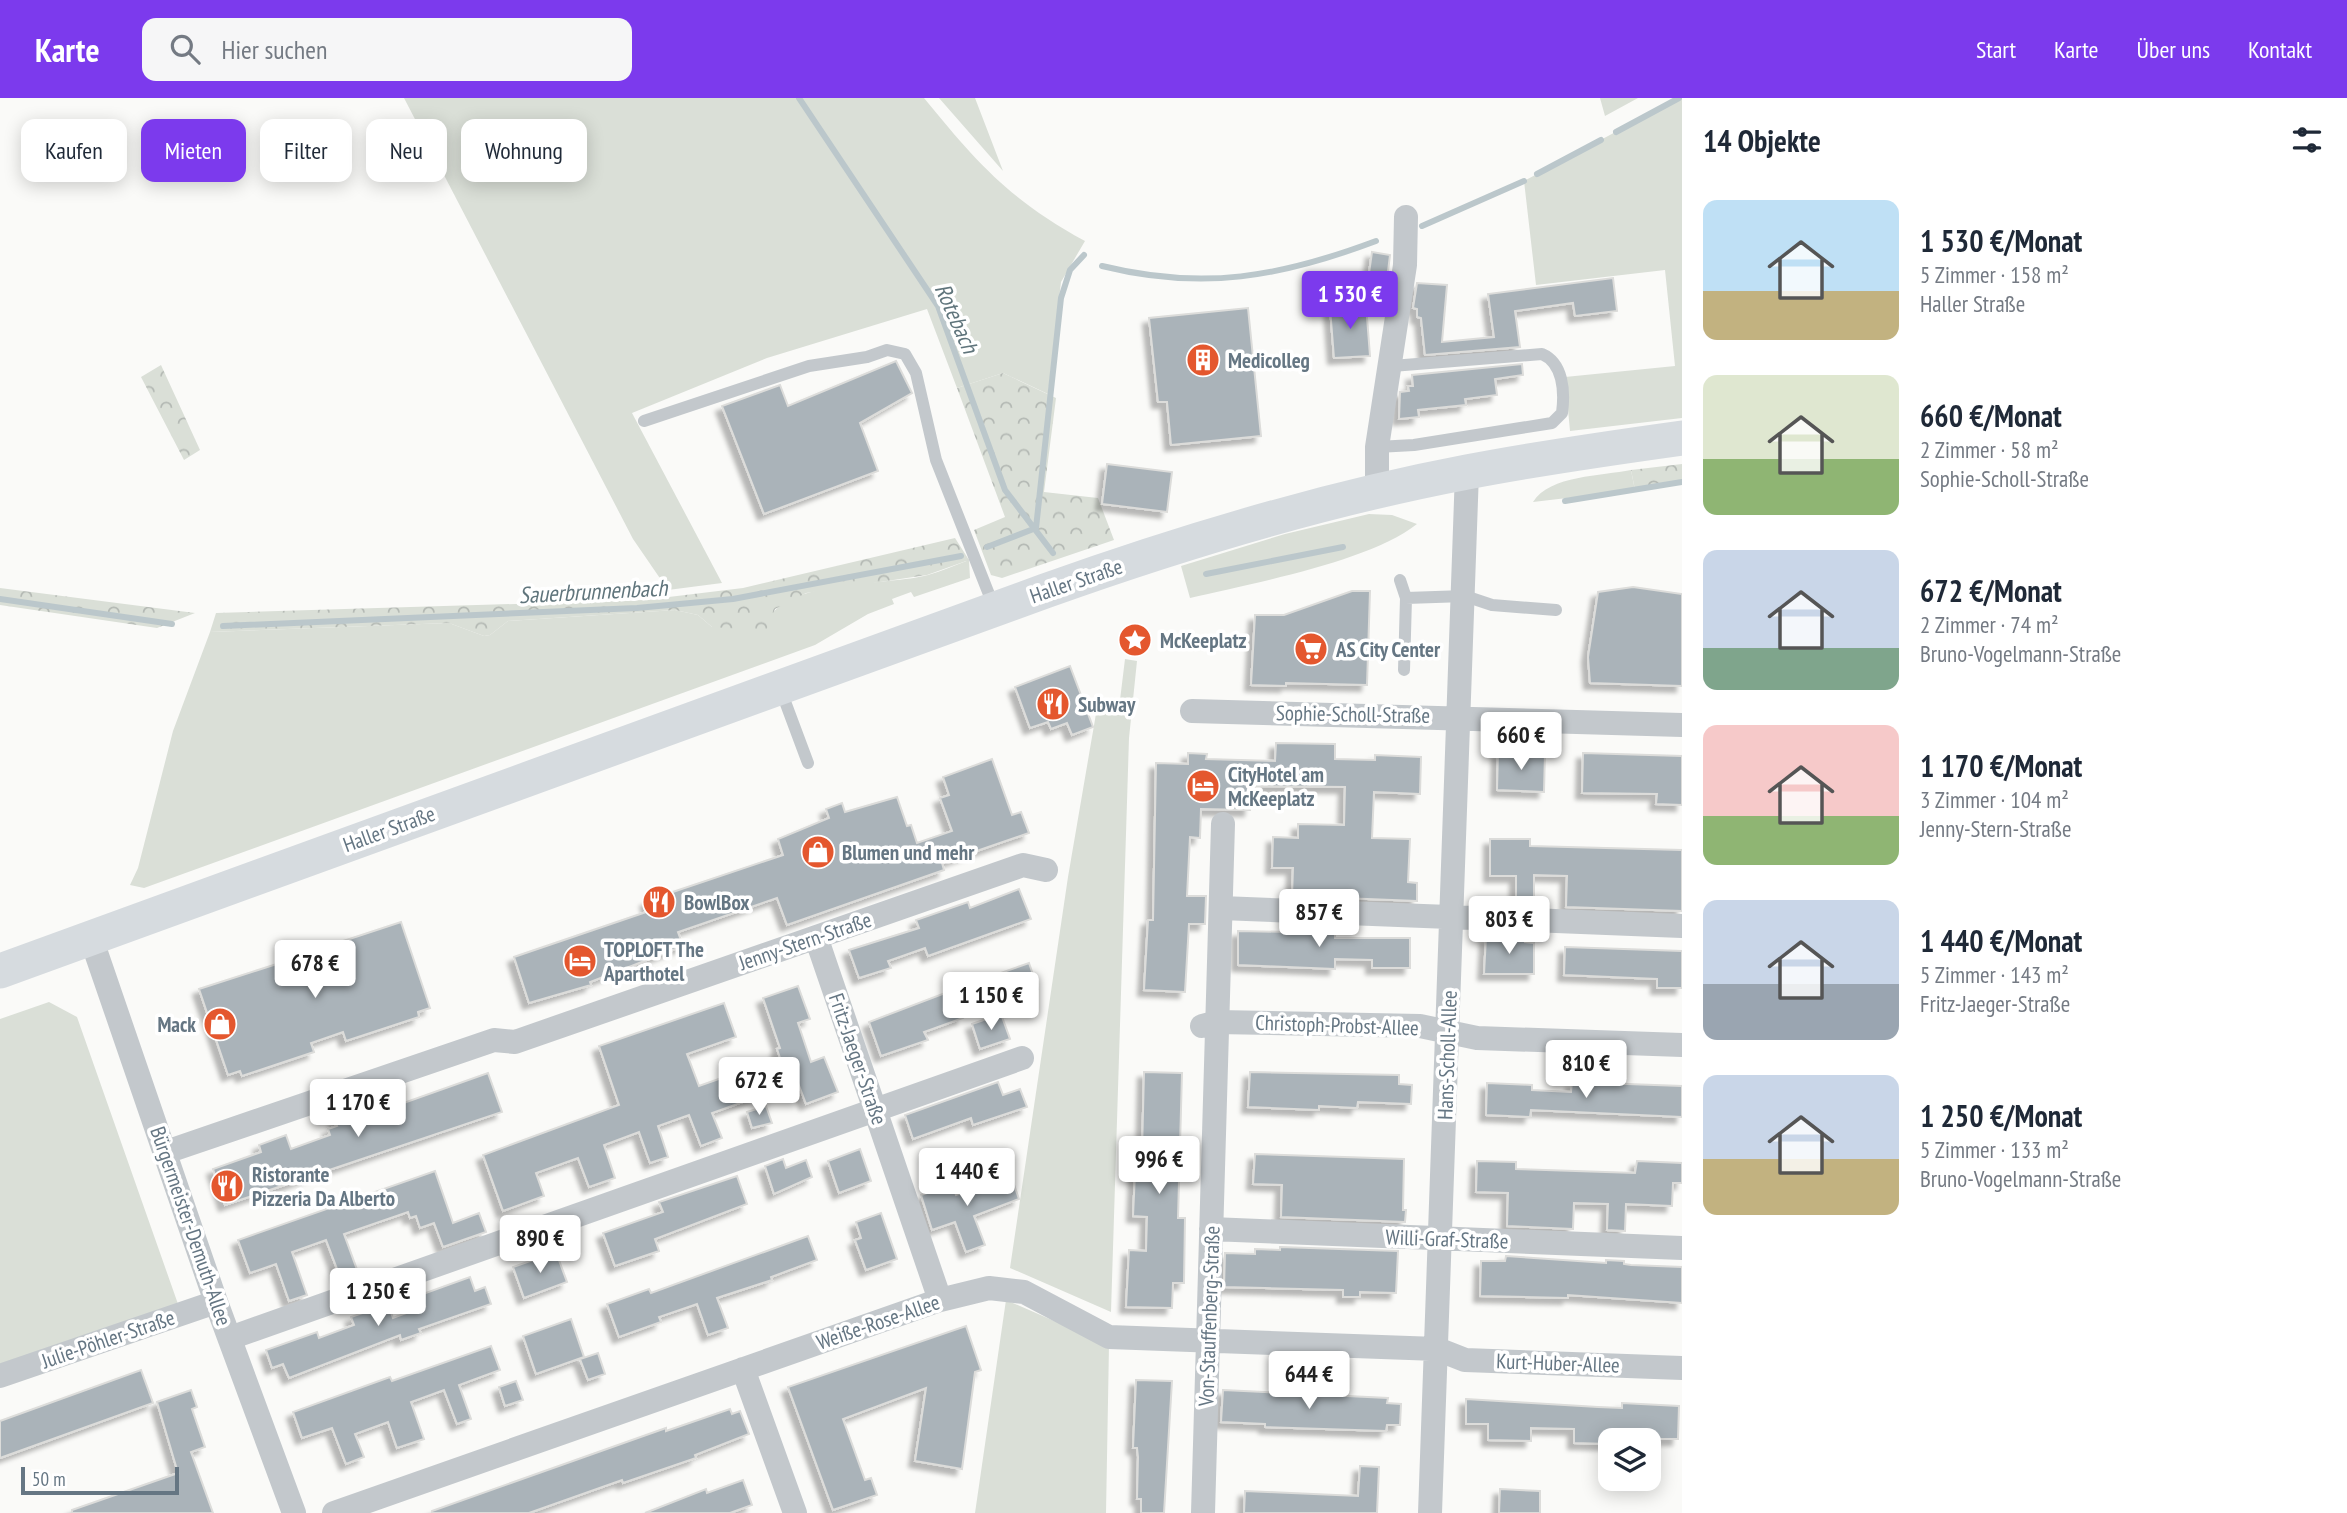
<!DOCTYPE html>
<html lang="de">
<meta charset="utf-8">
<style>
:root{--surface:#fff;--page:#f6f6f7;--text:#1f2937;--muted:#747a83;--accent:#7c3aed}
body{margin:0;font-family:"PT Sans Narrow",sans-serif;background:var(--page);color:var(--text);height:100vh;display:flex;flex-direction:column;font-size:26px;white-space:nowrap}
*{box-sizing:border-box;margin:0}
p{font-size:23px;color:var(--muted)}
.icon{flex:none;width:38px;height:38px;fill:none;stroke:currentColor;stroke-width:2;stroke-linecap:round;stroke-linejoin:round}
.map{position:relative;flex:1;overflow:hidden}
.side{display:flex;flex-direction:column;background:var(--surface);width:665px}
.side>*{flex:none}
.hud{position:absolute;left:21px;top:21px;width:665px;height:63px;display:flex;gap:14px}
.buttons{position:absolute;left:1598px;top:1330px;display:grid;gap:14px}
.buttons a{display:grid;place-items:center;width:63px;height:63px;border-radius:14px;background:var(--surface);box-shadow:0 4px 18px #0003;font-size:35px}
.scale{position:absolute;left:21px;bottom:18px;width:158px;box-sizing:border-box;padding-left:7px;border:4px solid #657683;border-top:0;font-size:19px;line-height:24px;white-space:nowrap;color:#657683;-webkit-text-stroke:5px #fff;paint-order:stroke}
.price{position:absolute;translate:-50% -60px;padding:0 16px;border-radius:7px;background:#fff;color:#222;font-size:23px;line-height:46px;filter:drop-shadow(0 2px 4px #0008)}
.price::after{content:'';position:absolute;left:50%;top:42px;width:21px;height:16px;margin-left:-10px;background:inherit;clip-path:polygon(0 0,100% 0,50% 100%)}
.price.active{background:var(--accent);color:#fff}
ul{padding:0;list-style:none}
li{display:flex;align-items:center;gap:21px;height:175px;padding:0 21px}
li span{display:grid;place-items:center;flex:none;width:196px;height:140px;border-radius:14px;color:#555}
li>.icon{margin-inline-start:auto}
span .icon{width:84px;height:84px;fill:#fffc;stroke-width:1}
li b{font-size:30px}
h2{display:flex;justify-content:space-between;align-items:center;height:84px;padding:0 21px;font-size:30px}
.tag{padding:0 24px;border-radius:14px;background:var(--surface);box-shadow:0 4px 18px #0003;font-size:24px;line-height:63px}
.tag.active{background:var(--accent);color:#fff}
header{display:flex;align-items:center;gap:42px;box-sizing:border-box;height:98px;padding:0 35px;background:var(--accent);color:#fff}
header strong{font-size:33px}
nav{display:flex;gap:38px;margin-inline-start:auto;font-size:24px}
.search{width:490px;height:63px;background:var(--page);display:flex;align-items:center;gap:18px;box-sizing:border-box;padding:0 24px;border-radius:14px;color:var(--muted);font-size:26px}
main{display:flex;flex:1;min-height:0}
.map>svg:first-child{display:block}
.green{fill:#dadfd7}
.forest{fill:url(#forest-crowns)}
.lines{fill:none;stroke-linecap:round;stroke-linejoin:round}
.stream{stroke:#bbc7cb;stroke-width:6}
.building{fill:#aab3b9;stroke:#dcdcda;stroke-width:2;filter:url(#shadow)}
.lane{stroke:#c3c8cc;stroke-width:12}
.street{stroke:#c3c8cc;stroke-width:24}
.secondary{stroke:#d6dbdf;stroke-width:35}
.labels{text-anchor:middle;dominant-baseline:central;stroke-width:7;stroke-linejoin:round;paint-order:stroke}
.poi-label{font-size:21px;font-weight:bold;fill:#657683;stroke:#fff;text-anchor:start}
.street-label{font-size:21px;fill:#657683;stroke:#fff}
.water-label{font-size:23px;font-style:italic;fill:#60757c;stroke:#fff}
</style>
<header>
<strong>Karte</strong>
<div class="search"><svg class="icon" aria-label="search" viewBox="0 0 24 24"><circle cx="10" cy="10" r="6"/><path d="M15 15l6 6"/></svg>Hier suchen</div>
<nav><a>Start</a><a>Karte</a><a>Über uns</a><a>Kontakt</a></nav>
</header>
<main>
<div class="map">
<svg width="1682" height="1415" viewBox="0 0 1682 1415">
<defs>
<pattern id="forest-crowns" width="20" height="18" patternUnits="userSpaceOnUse" patternTransform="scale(1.75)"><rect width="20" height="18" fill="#dadfd7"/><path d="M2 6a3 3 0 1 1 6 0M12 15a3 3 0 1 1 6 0" fill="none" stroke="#b4b9b4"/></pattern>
<filter id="shadow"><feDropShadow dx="-6" dy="6" stdDeviation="2" flood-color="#0004"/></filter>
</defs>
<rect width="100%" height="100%" fill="#fafaf8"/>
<path class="green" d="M404,0H924C978,66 1010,102 1085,143L1061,184L1048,296L1003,275L957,290L927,211L767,260L632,315L722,485L668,492L633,441Z
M939,0H975L1003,73Z
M1600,0H1638L1605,18Z
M1679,0H1682V320L1570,333L1565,279L1675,268L1665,172L1536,187L1524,83Z
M1631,372L1635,392L1533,404C1550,377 1602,378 1631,372Z
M1369,416L1392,417L1417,426C1369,464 1253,485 1190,500L1181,468L1285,436Z
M969,462L970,480L914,499L911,494L892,501L894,506L868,516L815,547L144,790L130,787L138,770L173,633L210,534L449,525L484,538L490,537L508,523L675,512L698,517L712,529L770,519C793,481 887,488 928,477C942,473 955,467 969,462Z
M1125,561L1137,563L1129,640L1111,1214L1010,1170L1068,779L1098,604L1120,602Z
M49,904L77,919L178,1206L0,1266V921Z
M1006,1202L1109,1247L1106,1415H975Z"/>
<path class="forest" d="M161,267L200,352L184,362L141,279Z
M1003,275L1056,300L1044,394L1098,400L1114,442L1002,480L991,477L974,432L1005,419L957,290Z
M1682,366V386L1635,392L1631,372Z
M955,440L969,462L927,477L806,495L775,511L766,533L712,529L698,517L675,512L508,523L490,537L484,538L449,525L210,534L216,515L644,502L743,490Z
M0,490L195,515L157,530L0,507Z"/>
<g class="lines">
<path class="stream" d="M799,0L938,208L1005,392L1053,455
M1616,34L1679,0
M1537,76L1601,42
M1422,128L1524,83
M1102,168C1203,193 1280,179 1376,143
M1565,403L1682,384
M1036,430L1061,200L1070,172L1084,157
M987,449L1036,430
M1206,476L1343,449
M0,501L172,526
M223,528L637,510L733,501L961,458"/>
</g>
<path class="building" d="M1372,154L1390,157L1384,206L1365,203Z
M1613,180L1617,213L1575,218L1573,205L1515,213L1520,249L1425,257L1421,220L1417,219V211L1413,210L1417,185L1447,187L1442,244L1494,239L1488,196Z
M1366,206L1370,258L1334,260L1330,210Z
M1248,210L1261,338L1171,347L1167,304H1158L1149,220Z
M896,263L912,295L860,325L878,373L764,416L722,308L780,287L788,308Z
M1522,266L1523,277L1495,281L1497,297L1465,301L1466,307L1418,312L1419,319L1399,321L1400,294L1409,293L1408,288H1413L1412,277Z
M1107,366L1172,374L1167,414L1102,406Z
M1633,489L1682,496V588L1590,585L1588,559L1598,494Z
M1352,493H1370L1367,587L1286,585V588L1251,587L1255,517H1284Z
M1070,568L1093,629L1072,637L1067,625L1051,631L1048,624L1030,630L1015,589Z
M1276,645L1335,646V661L1375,662V657L1421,659L1420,696L1374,694L1372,740L1410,741L1408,784L1417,785V803L1292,798L1293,770H1272L1273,739L1298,740V726L1344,727L1345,689L1251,688L1250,712L1201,711L1200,740L1190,739L1187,798H1206L1205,826H1189L1185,894L1144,892L1148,822H1153L1156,665L1188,666V655L1207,656L1206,661L1275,663Z
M1498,654L1545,655L1544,694L1497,692Z
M1583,655L1682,658V707L1656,706L1657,696L1582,695Z
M992,661L1012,717L1021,714L1029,735L942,765L944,772L787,827L777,800L678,834L683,848L590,884L591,887L529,905L514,859L649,813L646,803L783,757L778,741L829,720L826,711L842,705L845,714L897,699L907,728L911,727L917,745L952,733L940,700L949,697L943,679Z
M1490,741H1530V748L1682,752V813L1566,809L1567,778L1534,777V807H1516V778H1490Z
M1019,791L1031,821L928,858L925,850L888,863L891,870L859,880L849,852L919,830L916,822L968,804L970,810Z
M401,824L430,910L418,914L419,919L346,943L343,934L311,945L314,954L242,978L240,973L228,977L199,891L286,863L288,869L318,858L316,852Z
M1291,828L1335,829V840H1410V870H1372V862L1335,861V871L1238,867V833L1291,834Z
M1486,839L1525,841V844L1534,845V876H1484Z
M1565,849L1682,853V890H1657V881L1564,877Z
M1029,865L1038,891L1026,895L1030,905L1004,913L992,878Z
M798,888L810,921L798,925L811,964L824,959L838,994L806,1006L790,964L782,966L777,951L780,950L763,900Z
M953,892L963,920L924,934L928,942L881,958L869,924Z
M724,905L736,939L687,956L699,988L747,971L757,999L712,1015L722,1040L701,1048L689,1017L658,1028L668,1059L650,1065L639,1034L604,1047L615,1080L589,1089L578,1060L536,1075L544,1098L503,1113L483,1057L619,1007L599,948Z
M1001,916L1010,941L980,951L972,926Z
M1144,974L1182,975L1178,1120H1185L1184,1185H1173L1172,1210L1126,1209L1129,1152L1146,1153L1147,1119L1133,1118L1136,1054H1142Z
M1250,974L1399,977V986L1412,987L1411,1006L1358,1004L1357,1010L1319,1008V1012L1248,1009Z
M488,975L502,1014L225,1107L213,1071L261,1054L259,1047L286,1037L291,1051L330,1037L328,1031L337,1028L334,1022L350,1016L353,1023Z
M998,984L1003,997L1020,991L1027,1009L973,1027L971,1020L913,1041L905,1017Z
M1572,984L1682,988V1019L1531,1012L1530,1019L1486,1017L1487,985L1532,987V992L1571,994Z
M766,1008L772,1025L752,1030L747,1014Z
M860,1051L871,1083L839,1095L828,1063Z
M1255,1056L1404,1061L1403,1112H1406L1405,1124L1281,1119L1282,1087L1253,1086Z
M783,1061L786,1070L806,1062L812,1079L774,1096L765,1068Z
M1477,1063L1516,1064V1071L1635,1075L1637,1063L1682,1065V1085H1673L1672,1108L1626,1106L1625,1133L1607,1132L1608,1106L1574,1105L1573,1131L1507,1128L1508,1095L1476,1094Z
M435,1073L453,1125L479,1115L486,1134L443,1149L434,1125L420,1130L416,1118L410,1120L408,1114L344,1136L359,1177L342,1184L326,1142L292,1154L307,1197L289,1203L276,1166L250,1175L238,1142Z
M737,1078L747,1106L655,1141L659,1153L615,1168L603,1135L663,1114L659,1104Z
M1011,1078L1019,1101L974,1118L985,1147L966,1154L955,1124L932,1132L921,1097L953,1086L956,1097Z
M881,1115L897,1161L866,1172L855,1142L861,1140L856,1124Z
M808,1138L817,1162L771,1179L772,1182L717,1200L728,1230L708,1237L697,1206L659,1219L661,1224L619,1239L607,1206L649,1191L651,1195Z
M1280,1149L1398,1153L1396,1195L1360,1194V1199H1343V1192L1224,1189L1225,1155L1255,1156V1151L1280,1152Z
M556,1154L567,1184L524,1200L513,1169Z
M1506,1158L1606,1165V1162L1624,1163V1166L1631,1167L1682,1169V1205L1568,1197V1200L1480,1198L1481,1163H1505Z
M470,1179L475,1193L485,1189L491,1206L419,1231L421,1235L401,1242L400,1237L289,1280L283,1266L272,1270L266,1252L317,1234L319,1240L354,1227L351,1219L388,1206L393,1220L425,1208L420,1197Z
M571,1221L584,1259L536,1276L523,1238Z
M966,1228L981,1272L975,1274L962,1371L915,1363L926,1290L843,1321L865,1382L871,1380L877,1397L833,1412L788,1289Z
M491,1248L500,1272L459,1287L471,1321L457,1326L444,1292L411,1304L424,1341L397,1350L388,1324L355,1336L364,1359L346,1366L332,1330L302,1340L293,1314L390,1279L392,1283Z
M598,1255L605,1276L588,1282L580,1261Z
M141,1272L153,1305L0,1360V1323Z
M1136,1282L1172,1283L1164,1415H1141V1401H1137L1138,1359L1137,1350H1133Z
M516,1283L523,1302L505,1308L499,1289Z
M191,1292L197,1309L192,1311L205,1349L191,1354L213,1415H72V1412L178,1375L157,1304Z
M1223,1292L1388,1300L1387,1305L1401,1306L1400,1327H1387L1386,1333L1265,1329V1326L1221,1324Z
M1466,1301L1598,1309L1622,1310V1305L1679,1308L1678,1341H1619L1610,1342V1346L1574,1345V1331L1531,1330V1343L1488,1342V1326H1466Z
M730,1311L732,1316L740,1313L749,1336L695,1357L696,1360L623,1385L622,1382L529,1415H432V1413L666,1330V1333Z
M1360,1368L1379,1369L1377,1415H1244L1245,1393L1358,1398Z
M743,1382L752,1407L730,1415H645L706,1391L707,1395Z
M1500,1391L1540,1393V1415H1499Z"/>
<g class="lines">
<path class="lane" d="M644,323L809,268L867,259L887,252L905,256L916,275L936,362L994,509
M1377,349L1414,347L1552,325L1562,315C1565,293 1563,265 1542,256L1392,268
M1400,482L1406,500
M1404,572L1406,500L1465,498L1492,507L1556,512
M780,590L808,665"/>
<path class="street" d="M1377,393V349L1405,167L1406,119
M1192,613L1682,627
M1221,810L1682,828
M816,839L940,1202
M91,840L216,1204L294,1415
M1202,928L1217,924L1420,928L1477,940L1682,947
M166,1054L494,942L515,944L1023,767L1046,772
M1211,1131L1682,1150
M230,1240L1022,960
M743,1271L795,1415
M0,1278L216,1204
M334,1415L940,1202L989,1190L1024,1194L1109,1239L1437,1251L1465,1262L1682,1270
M1203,1415L1223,726
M1430,1415L1467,374"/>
<path class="secondary" d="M0,873L1045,493C1182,444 1325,401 1467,374C1539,360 1610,350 1682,340"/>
</g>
<defs>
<symbol id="building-disc" viewBox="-11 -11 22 22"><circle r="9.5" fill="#e4572e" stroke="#fff"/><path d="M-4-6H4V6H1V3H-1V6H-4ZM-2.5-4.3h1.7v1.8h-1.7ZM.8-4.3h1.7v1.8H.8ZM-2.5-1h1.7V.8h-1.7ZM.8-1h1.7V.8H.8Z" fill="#fff"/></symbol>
<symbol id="sight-disc" viewBox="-11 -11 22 22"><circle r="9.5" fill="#e4572e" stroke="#fff"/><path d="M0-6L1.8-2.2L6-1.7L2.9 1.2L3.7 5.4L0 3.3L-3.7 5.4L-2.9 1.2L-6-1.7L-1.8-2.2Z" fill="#fff"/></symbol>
<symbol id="supermarket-disc" viewBox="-11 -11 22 22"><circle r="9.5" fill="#e4572e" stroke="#fff"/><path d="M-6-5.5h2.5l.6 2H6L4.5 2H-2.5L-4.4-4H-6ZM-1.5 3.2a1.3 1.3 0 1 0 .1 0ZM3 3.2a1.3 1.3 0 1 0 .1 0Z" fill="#fff"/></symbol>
<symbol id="restaurant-disc" viewBox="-11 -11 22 22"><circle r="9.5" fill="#e4572e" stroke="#fff"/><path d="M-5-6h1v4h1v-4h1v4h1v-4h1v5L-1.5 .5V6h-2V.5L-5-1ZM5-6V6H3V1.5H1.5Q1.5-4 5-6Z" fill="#fff"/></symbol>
<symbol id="hotel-disc" viewBox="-11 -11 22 22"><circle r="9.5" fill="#e4572e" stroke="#fff"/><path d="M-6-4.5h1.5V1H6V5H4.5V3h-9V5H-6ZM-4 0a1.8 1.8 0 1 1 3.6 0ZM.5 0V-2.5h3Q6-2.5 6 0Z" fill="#fff"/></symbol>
<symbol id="shop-disc" viewBox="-11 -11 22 22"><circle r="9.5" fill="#e4572e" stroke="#fff"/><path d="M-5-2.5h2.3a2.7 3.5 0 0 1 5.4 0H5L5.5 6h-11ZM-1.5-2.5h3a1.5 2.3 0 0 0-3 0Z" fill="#fff"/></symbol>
</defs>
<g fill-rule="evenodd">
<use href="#building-disc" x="1184" y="243" width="38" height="38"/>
<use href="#sight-disc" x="1116" y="523" width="38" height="38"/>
<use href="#supermarket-disc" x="1292" y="532" width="38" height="38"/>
<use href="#restaurant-disc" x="1034" y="587" width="38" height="38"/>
<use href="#hotel-disc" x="1184" y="669" width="38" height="38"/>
<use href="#shop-disc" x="799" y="735" width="38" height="38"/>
<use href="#restaurant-disc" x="640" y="785" width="38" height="38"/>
<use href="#hotel-disc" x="561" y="844" width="38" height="38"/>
<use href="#shop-disc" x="201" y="907" width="38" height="38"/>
<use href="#restaurant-disc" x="208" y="1069" width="38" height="38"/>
</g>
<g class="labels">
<g class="poi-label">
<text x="1228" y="262">Medicolleg</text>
<text x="1160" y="542">McKeeplatz</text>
<text x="1336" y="551">AS City Center</text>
<text x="1078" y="606">Subway</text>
<text x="1228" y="676">CityHotel am<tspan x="1228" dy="24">McKeeplatz</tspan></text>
<text x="842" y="754">Blumen und mehr</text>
<text x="684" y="804">BowlBox</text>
<text x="604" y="851">TOPLOFT The<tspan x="604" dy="24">Aparthotel</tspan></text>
<text x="196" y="926" text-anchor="end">Mack</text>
<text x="252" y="1076">Ristorante<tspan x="252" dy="24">Pizzeria Da Alberto</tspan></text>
</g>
<g class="street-label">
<text transform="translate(1076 483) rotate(-19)">Haller Straße</text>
<text transform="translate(1353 616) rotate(1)">Sophie-Scholl-Straße</text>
<text transform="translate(389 731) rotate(-20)">Haller Straße</text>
<text transform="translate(805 843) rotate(-19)">Jenny-Stern-Straße</text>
<text transform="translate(1337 927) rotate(2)">Christoph-Probst-Allee</text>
<text transform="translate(1447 957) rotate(-88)">Hans-Scholl-Allee</text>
<text transform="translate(858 961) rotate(71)">Fritz-Jaeger-Straße</text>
<text transform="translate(191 1128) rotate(71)">Bürgermeister-Demuth-Allee</text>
<text transform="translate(1447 1141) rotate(2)">Willi-Graf-Straße</text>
<text transform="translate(1209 1218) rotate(-88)">Von-Stauffenberg-Straße</text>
<text transform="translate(878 1224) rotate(-19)">Weiße-Rose-Allee</text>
<text transform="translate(108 1241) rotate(-19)">Julie-Pöhler-Straße</text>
<text transform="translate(1558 1265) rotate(2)">Kurt-Huber-Allee</text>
</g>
<g class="water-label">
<text transform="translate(957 220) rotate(66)">Rotebach</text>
<text transform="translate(593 493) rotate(-3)">Sauerbrunnenbach</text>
</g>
</g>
</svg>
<div class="buttons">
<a><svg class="icon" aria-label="layers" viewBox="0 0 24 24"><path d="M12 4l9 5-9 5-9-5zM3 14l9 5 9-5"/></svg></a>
</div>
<div class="scale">50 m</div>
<b class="price active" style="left:1350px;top:233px">1 530 €</b>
<b class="price" style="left:1521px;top:674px">660 €</b>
<b class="price" style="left:1319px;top:851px">857 €</b>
<b class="price" style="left:1509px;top:858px">803 €</b>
<b class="price" style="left:315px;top:902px">678 €</b>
<b class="price" style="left:991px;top:934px">1 150 €</b>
<b class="price" style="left:1586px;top:1002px">810 €</b>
<b class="price" style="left:759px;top:1019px">672 €</b>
<b class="price" style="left:358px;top:1041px">1 170 €</b>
<b class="price" style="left:1159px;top:1098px">996 €</b>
<b class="price" style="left:967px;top:1110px">1 440 €</b>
<b class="price" style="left:540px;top:1177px">890 €</b>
<b class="price" style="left:378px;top:1230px">1 250 €</b>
<b class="price" style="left:1309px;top:1313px">644 €</b>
<div class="hud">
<a class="tag">Kaufen</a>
<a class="tag active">Mieten</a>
<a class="tag">Filter</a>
<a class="tag">Neu</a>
<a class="tag">Wohnung</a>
</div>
</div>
<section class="side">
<h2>14 Objekte<svg class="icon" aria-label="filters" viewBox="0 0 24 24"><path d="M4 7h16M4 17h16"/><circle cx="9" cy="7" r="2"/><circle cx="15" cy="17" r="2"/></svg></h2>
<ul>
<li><span style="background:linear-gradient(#bfe0f5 65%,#c2b280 0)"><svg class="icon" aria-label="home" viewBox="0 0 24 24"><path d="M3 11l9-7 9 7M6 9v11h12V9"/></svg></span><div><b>1 530 €/Monat</b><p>5 Zimmer · 158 m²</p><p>Haller Straße</p></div></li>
<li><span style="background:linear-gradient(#dfe7d0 60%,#8fb573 0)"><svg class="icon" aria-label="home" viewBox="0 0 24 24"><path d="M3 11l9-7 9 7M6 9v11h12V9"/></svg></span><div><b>660 €/Monat</b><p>2 Zimmer · 58 m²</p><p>Sophie-Scholl-Straße</p></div></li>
<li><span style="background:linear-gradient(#c9d6e8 70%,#7fa58c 0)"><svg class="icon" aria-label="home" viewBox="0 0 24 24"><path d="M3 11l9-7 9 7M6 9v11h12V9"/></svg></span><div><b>672 €/Monat</b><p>2 Zimmer · 74 m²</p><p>Bruno-Vogelmann-Straße</p></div></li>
<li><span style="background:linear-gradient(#f6c9c9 65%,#8fb573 0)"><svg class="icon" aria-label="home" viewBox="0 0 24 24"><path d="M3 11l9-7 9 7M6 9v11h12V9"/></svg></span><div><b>1 170 €/Monat</b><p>3 Zimmer · 104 m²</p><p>Jenny-Stern-Straße</p></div></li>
<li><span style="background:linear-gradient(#c9d6e8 60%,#9aa5b1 0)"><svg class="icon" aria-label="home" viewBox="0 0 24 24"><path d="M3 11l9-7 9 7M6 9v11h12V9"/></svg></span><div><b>1 440 €/Monat</b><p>5 Zimmer · 143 m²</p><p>Fritz-Jaeger-Straße</p></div></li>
<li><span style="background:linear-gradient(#c9d6e8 60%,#c2b280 0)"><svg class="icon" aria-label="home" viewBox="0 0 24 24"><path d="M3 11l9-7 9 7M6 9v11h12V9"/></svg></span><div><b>1 250 €/Monat</b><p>5 Zimmer · 133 m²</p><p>Bruno-Vogelmann-Straße</p></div></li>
</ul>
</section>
</main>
